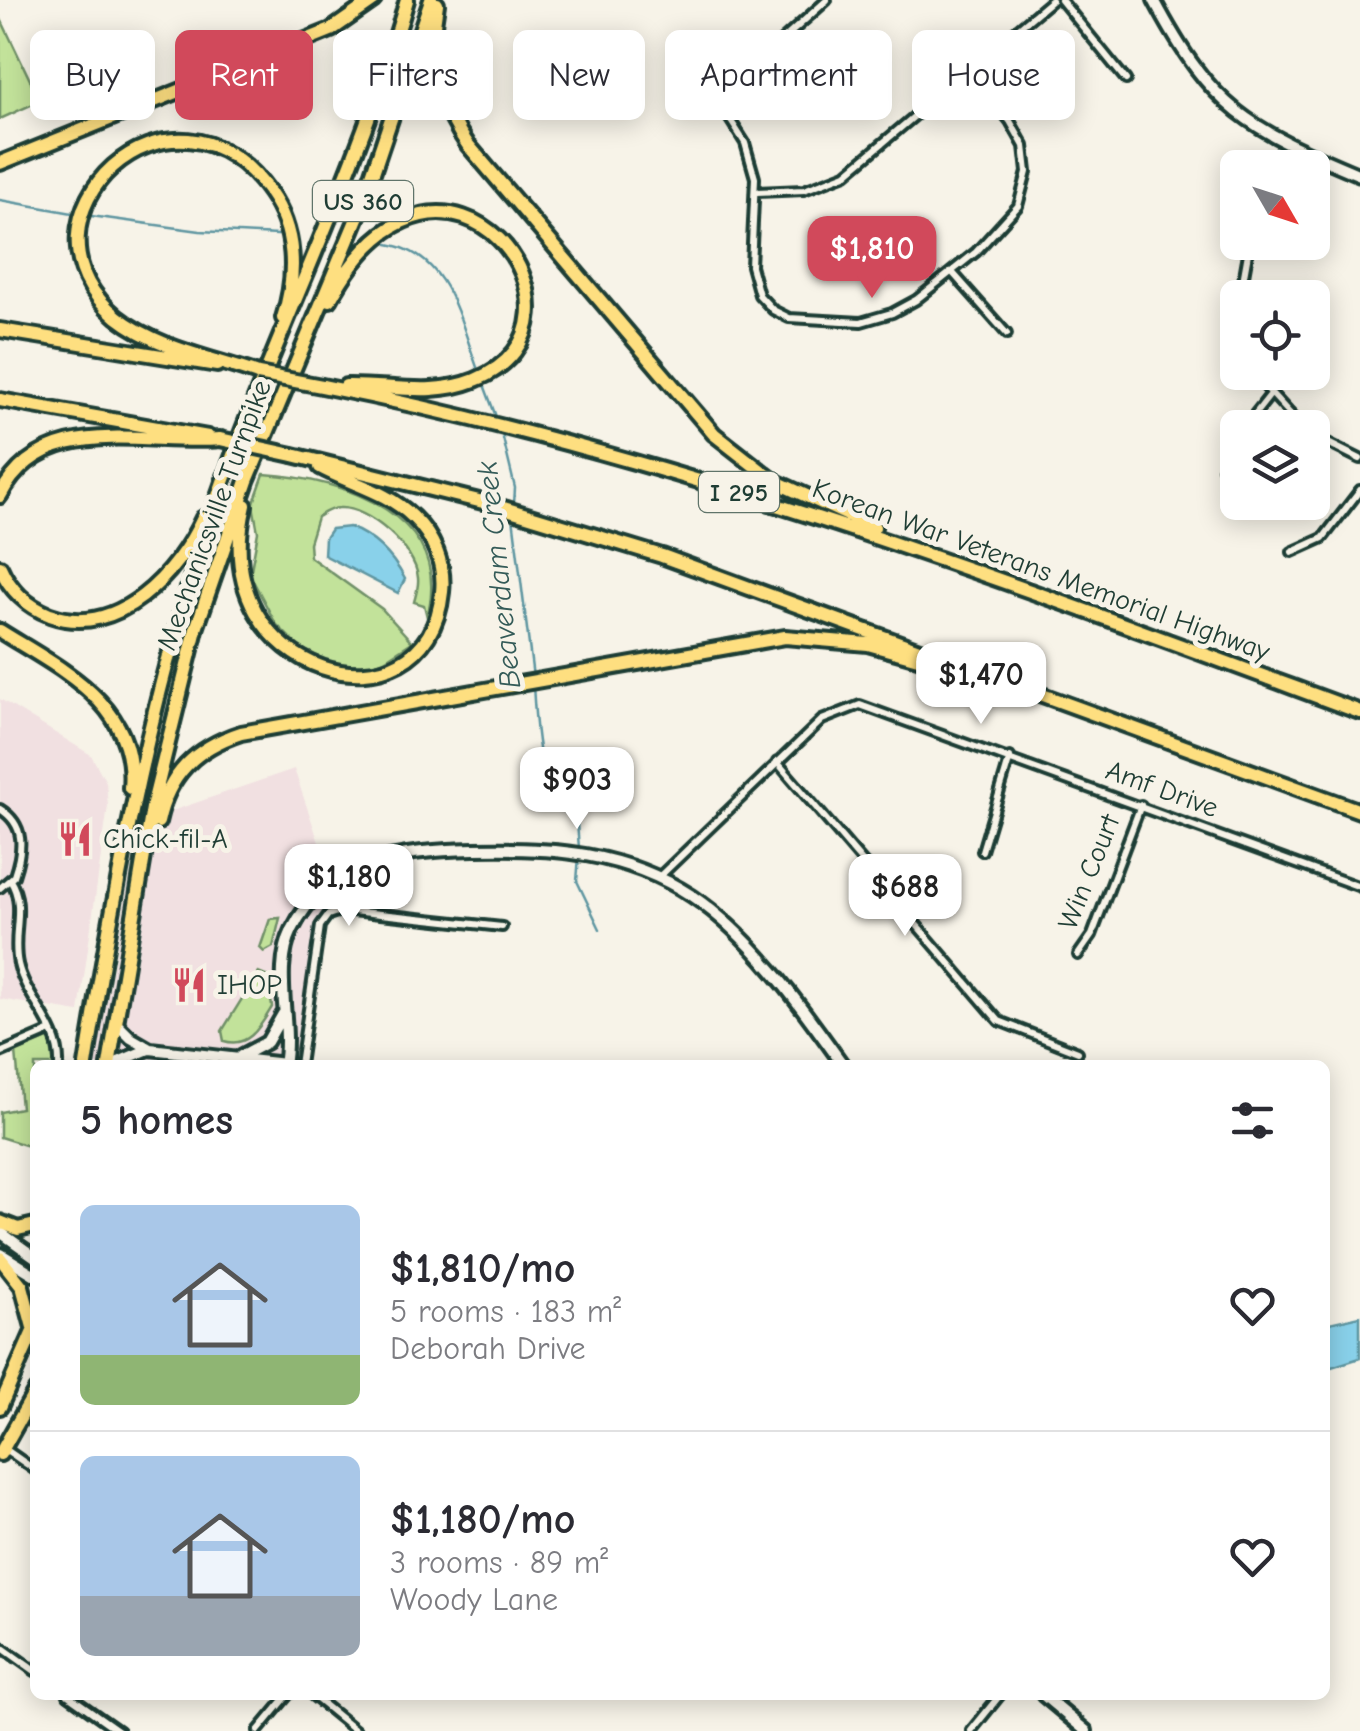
<!DOCTYPE html>
<meta charset="utf-8">
<style>
:root{--surface:#fff;--page:#f2f2f3;--text:#2b2b33;--muted:#7c7c81;--line:#e1e1e2;--accent:#d1495b}
body{margin:0;font-family:"Comic Neue",sans-serif;background:var(--page);color:var(--text);height:100vh;display:flex;flex-direction:column;font-size:38px;white-space:nowrap}
*{box-sizing:border-box;margin:0}
p{font-size:32px;color:var(--muted)}
.icon{flex:none;width:55px;height:55px;fill:none;stroke:currentColor;stroke-width:2;stroke-linecap:round;stroke-linejoin:round}
.map{position:relative;flex:1;overflow:hidden}
.sheet{position:absolute;left:30px;top:1060px;width:1300px;height:640px;display:flex;flex-direction:column;background:var(--surface);border-radius:15px;box-shadow:0 5px 25px #0003}
.sheet>*{flex:none}
.top-card{position:absolute;left:30px;top:30px;width:1300px;height:90px;display:flex;gap:20px}
.needle{width:65px;rotate:129deg}
.buttons{position:absolute;left:1220px;top:150px;display:grid;gap:20px}
.buttons a{display:grid;place-items:center;width:110px;height:110px;border-radius:15px;background:var(--surface);box-shadow:0 5px 25px #0003;font-size:50px}
.price{position:absolute;translate:-50% -85px;padding:0 22px;border-radius:20px;background:#fff;color:#222;font-size:32px;line-height:65px;filter:drop-shadow(0 2px 5px #0008)}
.price::after{content:'';position:absolute;left:50%;top:60px;width:30px;height:22px;margin-left:-15px;background:inherit;clip-path:polygon(0 0,100% 0,50% 100%)}
.price.selected{background:var(--accent);color:#fff}
ul{padding:0;list-style:none}
li{display:flex;align-items:center;gap:30px;height:250px;padding:0 50px}
li+li{border-top:2px solid var(--line)}
li span{display:grid;place-items:center;flex:none;width:280px;height:200px;border-radius:15px;color:#555}
li>.icon{margin-inline-start:auto}
span .icon{width:120px;height:120px;fill:#fffc;stroke-width:1}
li b{font-size:42px}
h2{display:flex;justify-content:space-between;align-items:center;height:120px;padding:0 50px;font-size:42px}
.tag{padding:0 35px;border-radius:15px;background:var(--surface);box-shadow:0 5px 25px #0003;font-size:35px;line-height:90px}
.tag.selected{background:var(--accent);color:#fff}
.map>svg:first-child{display:block}
.built{fill:#f1e0e1}
.green{fill:#c2e29a;stroke:#709067;stroke-width:2.5}
.water{fill:#89d1ea;stroke:#5f96a1;stroke-width:2.5}
.lines{fill:none;stroke-linecap:round;stroke-linejoin:round}
.stream{stroke:#5f96a1;stroke-width:2.5}
.street-casing{stroke:#1f3d34;stroke-width:14}
.secondary-casing{stroke:#1f3d34;stroke-width:18}
.highway-casing{stroke:#1f3d34;stroke-width:20}
.street{stroke:#f7f3e8;stroke-width:6}
.secondary{stroke:#f7f3e8;stroke-width:10}
.highway{stroke:#fedf80;stroke-width:12}
.highway-bridge-casing{stroke:#1f3d34;stroke-width:20;stroke-linecap:butt}
.highway-bridge{stroke:#fedf80;stroke-width:12}
.labels{text-anchor:middle;dominant-baseline:central;stroke-width:10;stroke-linejoin:round;paint-order:stroke}
.shield{fill:#f7f3e8;stroke:#60746a;stroke-width:2.5}
.shield-label{font-size:25px;font-weight:bold;fill:#1f3d34}
.street-label{font-size:28px;fill:#1f3d34;stroke:#f7f3e8}
.poi-label{font-size:28px;fill:#1f3d34;stroke:#f7f3e8;text-anchor:start}
.water-label{font-size:30px;font-style:italic;fill:#345b58;stroke:#f7f3e8}
</style>
<div class="map">
<svg width="1360" height="1731" viewBox="0 0 1360 1731">
<rect width="100%" height="100%" fill="#f7f3e8"/>
<filter id="ink" filterUnits="userSpaceOnUse"><feTurbulence type="fractalNoise" baseFrequency=".01" numOctaves="2"/><feDisplacementMap in="SourceGraphic" scale="20" xChannelSelector="R" yChannelSelector="G"/><feConvolveMatrix kernelMatrix="1 2 1 2 8 2 1 2 1" color-interpolation-filters="sRGB"/></filter>
<g filter="url(#ink)">
<path class="built" d="M0,699L91,755L106,782L108,806L79,1012L0,999Z
M294,769L328,869L304,1065H95L140,822Z"/>
<path class="green" d="M0,17L40,101L0,119Z
M264,474C345,479 454,516 427,617L424,605L414,602C416,594 419,586 418,578C416,549 368,506 339,508C330,508 324,513 317,517L309,543L310,557L382,609L412,642L383,661L363,667L336,665L299,647L276,624L250,575L258,532L253,505Z
M280,918L273,947L264,952L260,948L270,919Z
M258,973L268,977L272,1007C261,1025 249,1049 224,1041L222,1031Z
M50,1038L54,1065H35V1148L0,1137V1112L21,1108L16,1052Z"/>
<path class="water" d="M349,527C375,537 392,555 405,579L398,593L324,555L325,538L331,529Z
M1360,1316V1358L1325,1369V1324Z"/>
<g class="lines">
<path class="stream" d="M0,200L78,214
M91,216L200,231L278,235
M388,244C449,255 459,319 478,370
M483,382L498,422
M502,434L515,488L514,504
M513,517L533,677
M533,685C535,720 538,762 551,795C556,809 569,812 577,823L579,848
M579,856L577,881L600,929"/>
<defs>
<path id="street" d="M827,0L717,99L745,143L755,178L751,266L759,295L773,310L789,318L861,322L892,313L916,300L976,252L1018,206L1027,172L1024,146L1010,121L969,70
M1061,0L1126,80
M757,192L804,190L846,174L1052,0
M952,272L1007,334
M1240,298L1250,242
M1312,312H1314
M1252,372L1303,428
M1244,428L1270,395
M1312,435L1360,459
M1223,468L1238,436
M1292,552L1323,538L1360,490
M777,762L999,1021L1078,1052
M0,809C26,825 23,849 14,876L0,888
M982,851L1010,757
M659,877L822,720L860,705L1360,887
M10,880C27,907 11,933 18,964C26,999 61,1027 59,1065
M1078,955L1092,935L1141,805
M0,1053L51,1031
M300,1065L320,926L328,915L343,910L502,927
M5,1449L35,1470
M0,1646L35,1671
M68,1695L119,1731
M312,1695L356,1731
M258,1731L288,1695
M971,1731L1000,1695"/>
<path id="secondary" d="M1154,0C1213,111 1248,128 1360,175
M116,1023L131,1038L150,1049L285,1064
M241,1056L267,1042L283,1014
M111,1065L149,1049
M284,1065C292,1022 272,971 292,930C328,857 402,851 474,849C552,847 625,852 692,896C753,937 801,1006 843,1065
M0,1232L35,1257
M1,1254L35,1275
M1043,1695L1086,1731"/>
<path id="highway" d="M437,4C427,56 438,102 468,145L714,434L774,481L874,527
M0,163L331,30L374,0
M330,300C444,88 618,323 475,380C433,397 390,385 346,386
M0,330L217,365
M258,374C212,358 156,348 117,317C0,220 172,54 270,193C296,230 297,275 283,318
M322,386C680,456 1019,586 1360,712
M0,400L208,437
M293,455L487,503L662,556L1360,811
M0,496C43,411 145,446 220,439
M245,505C203,679 428,735 442,592C445,564 434,537 413,517C387,491 351,484 320,467
M0,567C10,590 27,606 50,615C118,639 178,573 203,518
M0,631C60,669 138,704 130,788
M158,822C168,775 195,748 241,733L785,637L868,644L954,668
M86,1065C117,872 153,681 218,496C277,329 358,172 407,0
M109,1065L152,808L196,629L247,481L360,211L431,0
M0,1222L18,1229L35,1225
M0,1258L22,1286L34,1331
M0,1407L35,1327
M0,1454L35,1392"/>
</defs>
<use href="#street" class="street-casing"/>
<use href="#secondary" class="secondary-casing"/>
<use href="#highway" class="highway-casing"/>
<use href="#street" class="street"/>
<use href="#secondary" class="secondary"/>
<use href="#highway" class="highway"/>
<defs>
<path id="highway-bridge" d="M258,374L322,386
M220,439L293,455"/>
</defs>
<use href="#highway-bridge" class="highway-bridge-casing"/>
<use href="#highway-bridge" class="highway-bridge"/>
</g>
</g>
<defs>
<symbol id="restaurant-bare" viewBox="-9 -9 18 18"><path d="M-5-6h1v4h1v-4h1v4h1v-4h1v5L-1.5 .5V6h-2V.5L-5-1ZM5-6V6H3V1.5H1.5Q1.5-4 5-6Z" fill="#d1495b" stroke="#f7f3e8" stroke-width="2.5" paint-order="stroke"/></symbol>
</defs>
<g fill-rule="evenodd">
<use href="#restaurant-bare" x="50" y="814" width="50" height="50"/>
<use href="#restaurant-bare" x="164" y="960" width="50" height="50"/>
</g>
<g class="labels">
<g class="shield">
<rect x="313" y="181" width="100" height="40" rx="8"/>
<rect x="699" y="472" width="80" height="40" rx="8"/>
</g>
<g class="shield-label">
<text x="363" y="201">US 360</text>
<text x="739" y="492">I 295</text>
</g>
<g class="street-label">
<text transform="translate(214 515) rotate(-70)">Mechanicsville Turnpike</text>
<text transform="translate(1041 570) rotate(20)">Korean War Veterans Memorial Highway</text>
<text transform="translate(1162 789) rotate(20)">Amf Drive</text>
<text transform="translate(1089 872) rotate(-68)">Win Court</text>
</g>
<g class="poi-label">
<text x="103" y="839">Chick-fil-A</text>
<text x="217" y="985">IHOP</text>
</g>
<g class="water-label">
<text transform="translate(499 575) rotate(-96)">Beaverdam Creek</text>
</g>
</g>
</svg>
<div class="buttons">
<a><svg class="needle" viewBox="-14 -14 28 28"><path d="M0-13l5 13h-10z" fill="#e53935"/><path d="M0 13l5-13h-10z" fill="#7c7c81"/></svg></a>
<a><svg class="icon" aria-label="locate" viewBox="0 0 24 24"><circle cx="12" cy="12" r="6"/><path d="M12 2v4M12 18v4M2 12h4M18 12h4"/></svg></a>
<a><svg class="icon" aria-label="layers" viewBox="0 0 24 24"><path d="M12 4l9 5-9 5-9-5zM3 14l9 5 9-5"/></svg></a>
</div>
<b class="price selected" style="left:872px;top:301px">$1,810</b>
<b class="price" style="left:981px;top:727px">$1,470</b>
<b class="price" style="left:577px;top:832px">$903</b>
<b class="price" style="left:349px;top:929px">$1,180</b>
<b class="price" style="left:905px;top:939px">$688</b>
<div class="top-card">
<a class="tag">Buy</a>
<a class="tag selected">Rent</a>
<a class="tag">Filters</a>
<a class="tag">New</a>
<a class="tag">Apartment</a>
<a class="tag">House</a>
</div>
<section class="sheet">
<h2>5 homes<svg class="icon" aria-label="filters" viewBox="0 0 24 24"><path d="M4 7h16M4 17h16"/><circle cx="9" cy="7" r="2"/><circle cx="15" cy="17" r="2"/></svg></h2>
<ul>
<li><span style="background:linear-gradient(#a9c7e8 75%,#8fb573 0)"><svg class="icon" aria-label="home" viewBox="0 0 24 24"><path d="M3 11l9-7 9 7M6 9v11h12V9"/></svg></span><div><b>$1,810/mo</b><p>5 rooms · 183 m²</p><p>Deborah Drive</p></div><svg class="icon" aria-label="heart" viewBox="0 0 24 24"><path d="M12 20l-8-8c-3-5 5-10 8-4 3-6 11-1 8 4z"/></svg></li>
<li><span style="background:linear-gradient(#a9c7e8 70%,#9aa5b1 0)"><svg class="icon" aria-label="home" viewBox="0 0 24 24"><path d="M3 11l9-7 9 7M6 9v11h12V9"/></svg></span><div><b>$1,180/mo</b><p>3 rooms · 89 m²</p><p>Woody Lane</p></div><svg class="icon" aria-label="heart" viewBox="0 0 24 24"><path d="M12 20l-8-8c-3-5 5-10 8-4 3-6 11-1 8 4z"/></svg></li>
</ul>
</section>
</div>
